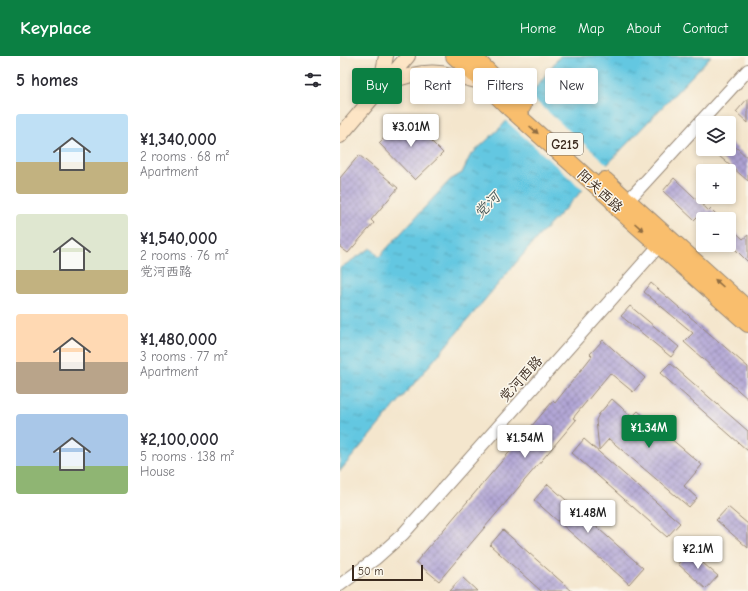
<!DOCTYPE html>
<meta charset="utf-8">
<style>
:root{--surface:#fff;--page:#f2f2f3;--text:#2b2b33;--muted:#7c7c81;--accent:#0b8043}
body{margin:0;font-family:"Comic Neue","LXGW WenKai TC",sans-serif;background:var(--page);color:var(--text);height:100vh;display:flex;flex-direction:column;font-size:15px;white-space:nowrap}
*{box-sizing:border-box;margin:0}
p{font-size:13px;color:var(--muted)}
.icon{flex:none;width:22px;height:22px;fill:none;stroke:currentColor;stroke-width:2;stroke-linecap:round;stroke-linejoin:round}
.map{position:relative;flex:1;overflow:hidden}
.drawer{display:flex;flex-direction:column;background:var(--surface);width:340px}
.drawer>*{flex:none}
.top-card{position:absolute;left:12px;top:12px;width:336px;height:36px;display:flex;gap:8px}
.buttons{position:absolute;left:356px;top:60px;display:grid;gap:8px}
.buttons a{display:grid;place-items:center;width:40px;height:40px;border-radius:4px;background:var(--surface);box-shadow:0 2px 6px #0003;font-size:20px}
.scale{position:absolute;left:12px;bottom:10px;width:71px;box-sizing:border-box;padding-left:4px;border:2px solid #3b2a1e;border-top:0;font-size:11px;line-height:14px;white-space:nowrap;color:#3b2a1e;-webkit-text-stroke:3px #fbf7ec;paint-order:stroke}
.price{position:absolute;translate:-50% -34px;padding:0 9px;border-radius:4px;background:#fff;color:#222;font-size:13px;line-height:26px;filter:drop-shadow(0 1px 2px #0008)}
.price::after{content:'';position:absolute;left:50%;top:24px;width:12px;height:9px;margin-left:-6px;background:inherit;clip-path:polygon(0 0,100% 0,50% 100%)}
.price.selected{background:var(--accent);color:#fff}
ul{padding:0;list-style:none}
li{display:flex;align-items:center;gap:12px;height:100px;padding:0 16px}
li span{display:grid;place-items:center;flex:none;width:112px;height:80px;border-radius:4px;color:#555}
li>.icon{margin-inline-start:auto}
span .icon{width:48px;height:48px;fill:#fffc;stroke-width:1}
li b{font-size:17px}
h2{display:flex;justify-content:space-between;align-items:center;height:48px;padding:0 16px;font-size:17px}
.tag{padding:0 14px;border-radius:4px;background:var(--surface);box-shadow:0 2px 6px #0003;font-size:14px;line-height:36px}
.tag.selected{background:var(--accent);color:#fff}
header{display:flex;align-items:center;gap:24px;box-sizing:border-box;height:56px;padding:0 20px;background:var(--accent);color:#fff}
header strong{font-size:19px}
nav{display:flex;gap:22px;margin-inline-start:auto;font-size:14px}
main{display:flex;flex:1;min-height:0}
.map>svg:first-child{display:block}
.water{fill:url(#water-ripples);stroke:#4f7880}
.pier{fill:#f4e6cd}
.building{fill:url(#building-cross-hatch)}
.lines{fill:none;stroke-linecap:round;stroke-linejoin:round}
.tertiary-casing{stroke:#988876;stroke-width:14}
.secondary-casing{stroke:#988876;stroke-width:16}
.trunk-casing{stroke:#988876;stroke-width:18}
.tertiary{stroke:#fff;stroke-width:12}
.secondary{stroke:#fde5c5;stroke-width:14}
.trunk{stroke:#f9be6d;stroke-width:16}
.oneway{fill:#906d42}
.labels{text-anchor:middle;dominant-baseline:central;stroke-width:3;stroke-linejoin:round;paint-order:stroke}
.shield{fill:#fbf7ec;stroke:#75685c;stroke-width:1}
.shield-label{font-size:13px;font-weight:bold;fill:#3b2a1e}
.street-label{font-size:14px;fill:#3b2a1e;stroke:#fbf7ec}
.water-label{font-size:15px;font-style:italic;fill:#475958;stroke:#fbf7ec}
</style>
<header>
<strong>Keyplace</strong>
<nav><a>Home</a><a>Map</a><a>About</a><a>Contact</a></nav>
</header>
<main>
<section class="drawer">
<h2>5 homes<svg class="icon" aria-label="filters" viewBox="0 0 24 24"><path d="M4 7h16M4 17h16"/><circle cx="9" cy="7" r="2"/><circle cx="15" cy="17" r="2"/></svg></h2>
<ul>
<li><span style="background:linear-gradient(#bfe0f5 60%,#c2b280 0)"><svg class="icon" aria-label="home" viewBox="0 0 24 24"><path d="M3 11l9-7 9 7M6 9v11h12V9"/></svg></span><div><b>¥1,340,000</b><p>2 rooms · 68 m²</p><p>Apartment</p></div></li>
<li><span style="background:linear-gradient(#dfe7d0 70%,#c2b280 0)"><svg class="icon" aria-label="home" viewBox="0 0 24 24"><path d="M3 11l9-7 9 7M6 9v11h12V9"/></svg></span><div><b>¥1,540,000</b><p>2 rooms · 76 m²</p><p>党河西路</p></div></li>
<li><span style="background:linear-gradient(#ffd9b3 60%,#b9a48a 0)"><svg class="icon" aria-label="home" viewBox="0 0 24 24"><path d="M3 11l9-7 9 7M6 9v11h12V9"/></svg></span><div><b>¥1,480,000</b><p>3 rooms · 77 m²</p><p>Apartment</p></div></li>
<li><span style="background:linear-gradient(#a9c7e8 65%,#8fb573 0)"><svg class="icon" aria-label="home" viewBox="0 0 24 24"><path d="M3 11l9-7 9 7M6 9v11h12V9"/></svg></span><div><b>¥2,100,000</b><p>5 rooms · 138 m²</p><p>House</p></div></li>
</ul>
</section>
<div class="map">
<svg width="408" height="535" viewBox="0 0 408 535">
<defs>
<pattern id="water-ripples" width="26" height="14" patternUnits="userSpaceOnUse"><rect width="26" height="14" fill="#63c7e1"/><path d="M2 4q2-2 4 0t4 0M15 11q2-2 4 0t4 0" fill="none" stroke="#53a2b6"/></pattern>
<pattern id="building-cross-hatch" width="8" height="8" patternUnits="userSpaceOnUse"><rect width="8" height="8" fill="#aea2d4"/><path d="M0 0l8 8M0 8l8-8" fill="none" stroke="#8f84ab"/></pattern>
</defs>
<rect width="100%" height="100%" fill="#fbf7ec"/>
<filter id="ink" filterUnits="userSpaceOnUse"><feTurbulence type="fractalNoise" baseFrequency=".025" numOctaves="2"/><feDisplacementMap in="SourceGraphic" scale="8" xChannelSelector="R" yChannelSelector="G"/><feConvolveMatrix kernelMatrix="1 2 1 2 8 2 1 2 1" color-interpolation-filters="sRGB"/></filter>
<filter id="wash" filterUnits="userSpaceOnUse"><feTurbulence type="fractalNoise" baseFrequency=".012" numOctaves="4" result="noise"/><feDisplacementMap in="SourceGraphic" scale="16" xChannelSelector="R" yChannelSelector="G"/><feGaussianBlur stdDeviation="0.9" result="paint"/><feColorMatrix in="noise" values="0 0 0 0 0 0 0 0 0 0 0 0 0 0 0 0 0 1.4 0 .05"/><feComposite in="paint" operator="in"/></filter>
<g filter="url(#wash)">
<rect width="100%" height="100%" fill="#f4e6cd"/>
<path class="water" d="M220,0H371L197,182L0,415V212L31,192L39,201L110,124L122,117L130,100L162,70L198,29Z"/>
<path class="pier" d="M188,38L269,110L244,135L165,64Z"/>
<g id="blocks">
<path class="building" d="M408,42V67L396,56Z
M66,60L103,97L75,124L39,87Z
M389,85L408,102V125L371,93H389Z
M19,99L58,132L31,164L34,167L8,197L0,191V122Z
M334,122L369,155L371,153L381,163H360L357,161L354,164L323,135Z
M389,170L403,183L408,179V206L389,187Z
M311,227L408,311V343L344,286L353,277L304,236Z
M290,250L339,291L331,301L281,260Z
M263,284L305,322L293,336L270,317L233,362L236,364L99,525L76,506L213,345L215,347L252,300L250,298Z
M330,307L408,375V395L320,317Z
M272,343L292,361L298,355L362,409L344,430L357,442L349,451L269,383L259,394L256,364L259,358Z
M244,383L340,467L327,481L232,397Z
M208,428L303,512L289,528L194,444Z
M388,451L408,468V492L376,464Z
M163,474L232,535H201L150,489Z
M349,495L378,520L366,533L338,508Z
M122,521L137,535H109Z"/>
</g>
</g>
<g filter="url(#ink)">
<use href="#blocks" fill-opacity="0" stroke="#988876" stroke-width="1"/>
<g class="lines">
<defs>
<path id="tertiary" d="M283,150L408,14
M0,529L35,503L63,478L325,183"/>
<path id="secondary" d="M43,15L46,0
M47,27C88,10 103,16 144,27
M0,80L68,0"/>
<path id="trunk" d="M114,0L144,27L165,48L272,144L279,154L408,268
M133,0L183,50
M265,124L408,253"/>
</defs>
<use href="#tertiary" class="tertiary-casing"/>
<use href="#secondary" class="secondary-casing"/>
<use href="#trunk" class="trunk-casing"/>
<use href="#tertiary" class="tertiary"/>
<use href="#secondary" class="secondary"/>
<use href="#trunk" class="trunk"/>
</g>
<defs><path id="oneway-solid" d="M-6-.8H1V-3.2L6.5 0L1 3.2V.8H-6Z"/></defs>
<g class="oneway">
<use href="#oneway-solid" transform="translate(194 74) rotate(42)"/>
<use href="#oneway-solid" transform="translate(299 171) rotate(42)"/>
<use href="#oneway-solid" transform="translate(379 227) rotate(-138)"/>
</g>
</g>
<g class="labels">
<rect class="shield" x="207" y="77" width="36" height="22" rx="3"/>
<g class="shield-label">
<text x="225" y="88">G215</text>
</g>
<g class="street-label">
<text transform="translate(260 135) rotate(43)">阳关西路</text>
<text transform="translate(181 323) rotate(-48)">党河西路</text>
</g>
<g class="water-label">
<text transform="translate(147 149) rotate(-45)">党河</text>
</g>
</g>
</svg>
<div class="buttons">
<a><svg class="icon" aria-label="layers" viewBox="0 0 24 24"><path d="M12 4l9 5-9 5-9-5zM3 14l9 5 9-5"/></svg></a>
<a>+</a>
<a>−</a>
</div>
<div class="scale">50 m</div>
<b class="price" style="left:71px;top:92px">¥3.01M</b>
<b class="price selected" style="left:309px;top:393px">¥1.34M</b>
<b class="price" style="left:185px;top:403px">¥1.54M</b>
<b class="price" style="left:248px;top:478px">¥1.48M</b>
<b class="price" style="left:358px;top:514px">¥2.1M</b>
<div class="top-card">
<a class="tag selected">Buy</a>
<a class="tag">Rent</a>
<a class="tag">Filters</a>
<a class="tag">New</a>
</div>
</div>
</main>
